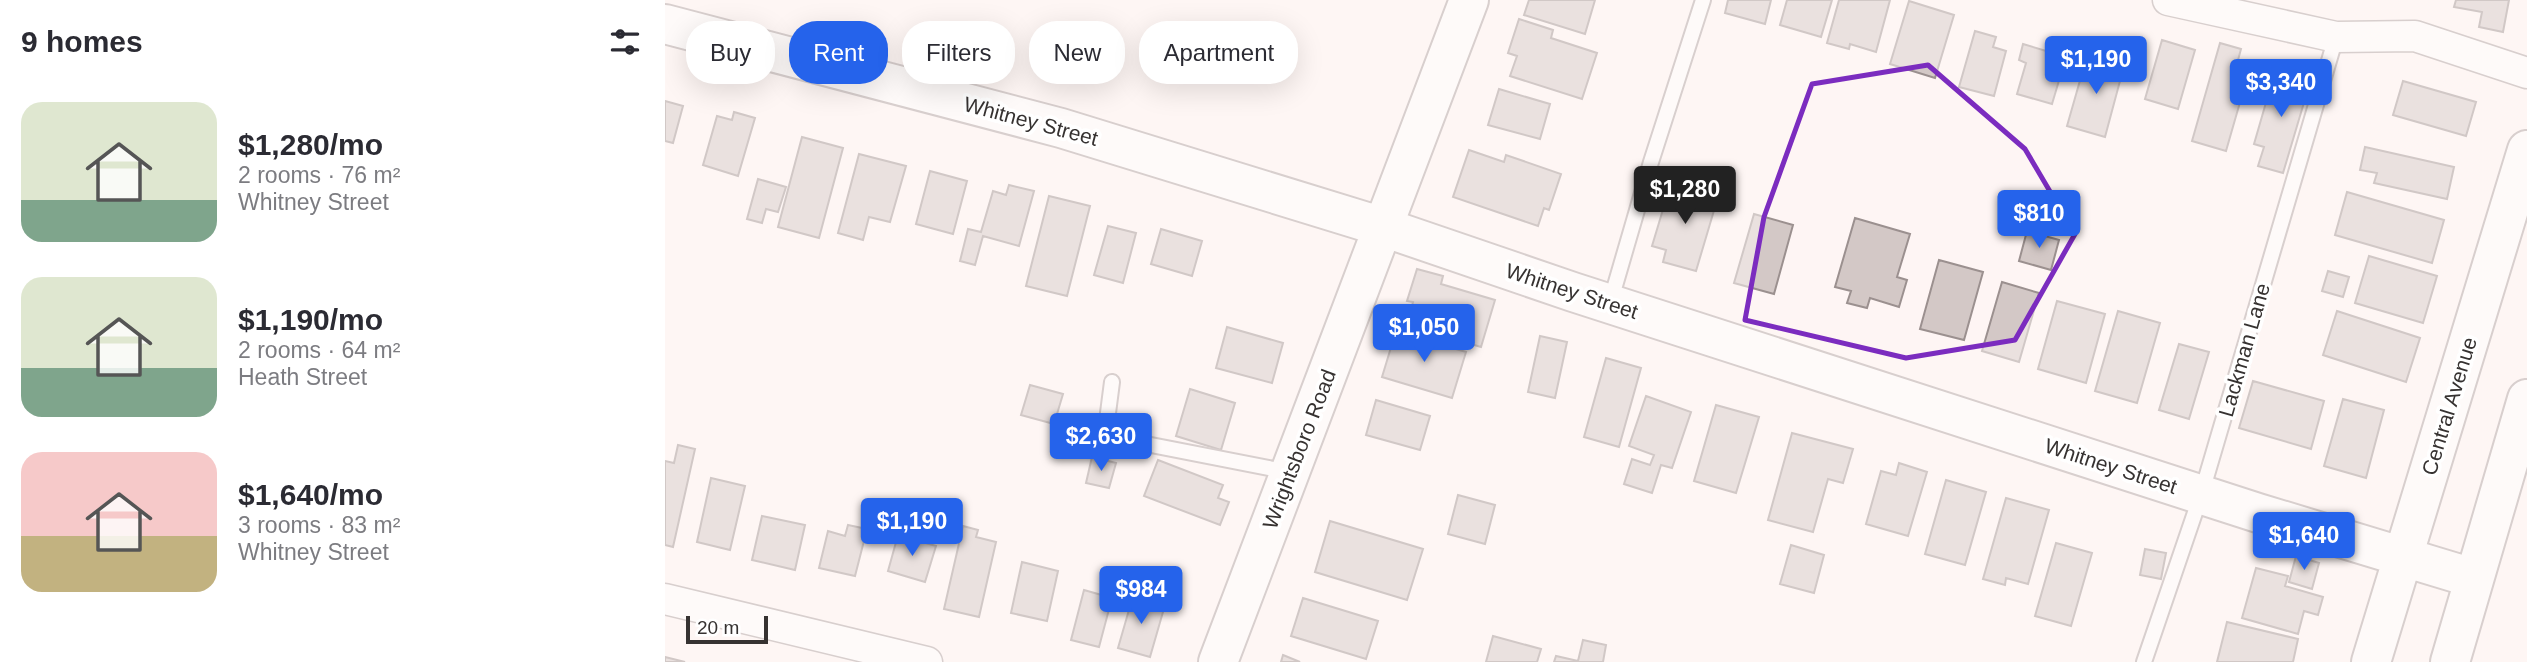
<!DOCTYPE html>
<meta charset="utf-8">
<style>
:root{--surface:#fff;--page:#f2f2f3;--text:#2b2b33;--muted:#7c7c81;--accent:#2563eb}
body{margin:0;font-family:Arial,sans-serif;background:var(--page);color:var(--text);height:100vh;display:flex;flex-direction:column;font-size:26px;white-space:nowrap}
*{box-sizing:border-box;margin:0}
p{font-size:23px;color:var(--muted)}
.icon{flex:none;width:38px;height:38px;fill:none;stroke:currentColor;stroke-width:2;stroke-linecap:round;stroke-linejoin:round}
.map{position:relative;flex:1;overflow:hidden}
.panel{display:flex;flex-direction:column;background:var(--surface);width:665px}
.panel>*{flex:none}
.hud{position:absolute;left:21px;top:21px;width:665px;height:63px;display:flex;gap:14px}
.scale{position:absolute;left:21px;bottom:18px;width:82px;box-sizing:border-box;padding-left:7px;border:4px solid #363231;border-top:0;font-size:19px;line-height:24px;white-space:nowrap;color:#363231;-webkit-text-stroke:5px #fff;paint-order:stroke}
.price{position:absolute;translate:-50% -60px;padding:0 16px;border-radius:7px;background:var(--accent);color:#fff;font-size:23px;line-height:46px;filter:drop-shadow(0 2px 4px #0008)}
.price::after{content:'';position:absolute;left:50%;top:42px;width:21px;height:16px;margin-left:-10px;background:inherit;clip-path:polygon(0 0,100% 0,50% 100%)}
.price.on{background:#222;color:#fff}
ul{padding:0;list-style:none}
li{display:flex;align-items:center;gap:21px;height:175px;padding:0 21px}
li span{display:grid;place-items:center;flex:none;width:196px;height:140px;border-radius:21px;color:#555}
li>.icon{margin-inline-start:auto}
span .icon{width:84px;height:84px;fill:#fffc;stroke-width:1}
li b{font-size:30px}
h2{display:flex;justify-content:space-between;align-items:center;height:84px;padding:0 21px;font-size:30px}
.pill{padding:0 24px;border-radius:28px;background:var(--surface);box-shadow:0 7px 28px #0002;font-size:24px;line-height:63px}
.pill.on{background:var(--accent);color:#fff}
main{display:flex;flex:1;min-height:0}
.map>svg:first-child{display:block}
.building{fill:#d3c8c6;stroke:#9b908f;stroke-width:2}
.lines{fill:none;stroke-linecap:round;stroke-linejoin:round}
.lane-casing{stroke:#aba09f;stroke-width:18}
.street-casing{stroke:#aba09f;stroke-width:33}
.secondary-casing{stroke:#aba09f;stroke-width:42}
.lane{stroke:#fff;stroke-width:14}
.street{stroke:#fff;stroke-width:30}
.secondary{stroke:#fff;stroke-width:38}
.marked{fill:none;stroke:#7b2cbf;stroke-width:5;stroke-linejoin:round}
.labels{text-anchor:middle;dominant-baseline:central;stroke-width:7;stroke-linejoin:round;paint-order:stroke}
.street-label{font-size:21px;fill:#363231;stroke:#fff}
</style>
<main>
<section class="panel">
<h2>9 homes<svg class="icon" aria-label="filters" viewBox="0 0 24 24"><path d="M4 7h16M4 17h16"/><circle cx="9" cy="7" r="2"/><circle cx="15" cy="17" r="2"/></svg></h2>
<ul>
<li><span style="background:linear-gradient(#dfe7d0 70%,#7fa58c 0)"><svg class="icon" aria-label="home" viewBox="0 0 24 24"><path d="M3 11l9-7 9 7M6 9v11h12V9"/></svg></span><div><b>$1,280/mo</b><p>2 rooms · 76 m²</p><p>Whitney Street</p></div></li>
<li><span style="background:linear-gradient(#dfe7d0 65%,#7fa58c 0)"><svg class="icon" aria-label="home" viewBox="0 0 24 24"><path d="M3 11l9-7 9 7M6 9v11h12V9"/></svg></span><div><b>$1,190/mo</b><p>2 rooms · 64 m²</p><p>Heath Street</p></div></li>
<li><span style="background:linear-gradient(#f6c9c9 60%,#c2b280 0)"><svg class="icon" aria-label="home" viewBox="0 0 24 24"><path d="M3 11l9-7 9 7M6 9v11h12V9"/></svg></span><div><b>$1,640/mo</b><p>3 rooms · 83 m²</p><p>Whitney Street</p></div></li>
</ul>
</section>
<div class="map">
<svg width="1862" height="662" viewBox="0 0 1862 662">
<rect width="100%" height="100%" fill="#fef5f4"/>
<path class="building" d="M864,0H930L920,34L859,15Z
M1063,0H1106L1100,24L1060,13Z
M1122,0H1167L1156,37L1115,25Z
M1174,0H1225L1211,52L1185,44L1184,49L1162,43Z
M1791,0H1844L1838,32L1814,27L1817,12L1789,7Z
M1244,1L1289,15L1270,78L1225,64Z
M854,19L888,30L886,38L932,53L917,99L845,76L852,56L843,53Z
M1310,31L1331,37L1328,47L1341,51L1329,96L1294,87Z
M1497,40L1530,50L1513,109L1480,99Z
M1555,43L1576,49L1573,60L1586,64L1561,151L1527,141Z
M1358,44L1401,57L1387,104L1352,94L1361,63L1354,60Z
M1422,56L1459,66L1440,137L1402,126Z
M1611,68L1646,79L1618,173L1593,166L1599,147L1589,144Z
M1738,81L1811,102L1801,136L1728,115Z
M834,89L885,104L875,139L823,125Z
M0,101L18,106L8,143L0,141Z
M69,112L90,118L73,176L38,165L52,116L67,120Z
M137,137L178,148L154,238L113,227Z
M1700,147L1789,167L1782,199L1709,183L1712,173L1695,170Z
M804,150L839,162L841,155L896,174L884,210L879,208L873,226L788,197Z
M194,154L241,166L225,222L204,217L198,240L173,233Z
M265,171L302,181L288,234L251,224Z
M93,179L121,187L113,212L101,209L97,223L82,219Z
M1006,183L1053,197L1031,271L998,262L1001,250L987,246Z
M344,185L369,191L354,246L318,236L310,265L295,261L303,229L316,232L328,191L341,195Z
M1682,192L1779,220L1767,263L1670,235Z
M384,196L425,206L402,296L361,286Z
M1089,214L1128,225L1109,294L1069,283Z
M1190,218L1245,234L1232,277L1242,280L1234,307L1205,298L1202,308L1182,303L1186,291L1170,287Z
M443,226L471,233L458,283L429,275Z
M496,229L537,241L527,276L486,264Z
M1362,231L1394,240L1386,270L1354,261Z
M1704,256L1772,276L1758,323L1690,303Z
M1274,260L1318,272L1299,340L1255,329Z
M752,269L778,276L776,284L830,300L816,347L742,325L748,302L742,301Z
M1663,271L1684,277L1678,297L1657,291Z
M1337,282L1374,293L1354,362L1317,351Z
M1392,301L1440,314L1421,383L1373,369Z
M1453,311L1495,323L1472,403L1430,391Z
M1672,311L1755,338L1741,382L1658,355Z
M562,327L618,343L607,383L551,368Z
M731,331L801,352L787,398L717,377Z
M875,336L902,342L890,398L863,392Z
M1514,344L1544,352L1524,419L1494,410Z
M941,358L976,368L954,447L919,437Z
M1588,381L1659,401L1646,449L1574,428Z
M365,385L398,394L389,424L356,415Z
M525,389L570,403L556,450L511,436Z
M981,396L1026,412L1007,468L996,465L987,493L959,484L967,459L985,465L989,455L964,446Z
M1678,399L1719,410L1701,478L1659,466Z
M711,400L765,416L755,450L701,435Z
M1051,405L1094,417L1071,493L1029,481Z
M1127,433L1188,449L1178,483L1163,479L1148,532L1103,520Z
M13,445L30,449L8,547L0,545V461L9,463Z
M427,457L451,463L444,488L421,483Z
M493,460L558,485L553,498L564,502L555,525L479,496Z
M1234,463L1262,472L1243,536L1201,524L1216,471L1231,475Z
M46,478L80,486L65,550L32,542Z
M1281,480L1321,492L1300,565L1260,554Z
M793,495L830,505L820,544L783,534Z
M1341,498L1384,510L1363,584L1341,578L1340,585L1318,579Z
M97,516L140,525L130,570L87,560Z
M665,521L758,549L742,600L650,572Z
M183,525L202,529L190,576L154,568L163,531L180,536Z
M298,526L313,530L311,537L331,542L314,617L279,609Z
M233,535L271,546L260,582L223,571Z
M1391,543L1427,553L1406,626L1370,616Z
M1126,545L1159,555L1149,593L1115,584Z
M1480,549L1501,553L1496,579L1475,575Z
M1631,556L1654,563L1647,589L1624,582Z
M357,562L393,571L382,621L346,613Z
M1591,568L1623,576L1620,586L1658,597L1653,615L1639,611L1633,634L1577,618Z
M419,590L447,598L434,647L406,640Z
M468,596L500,605L485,657L453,648Z
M638,598L713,621L701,659L626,636Z
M1562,622L1633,639L1628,662H1552Z
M828,636L876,649L872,662H821Z
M918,640L941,645L938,662H889L891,656L913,661Z
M618,655L635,662H616Z
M0,657L20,662H0Z"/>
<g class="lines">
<defs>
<path id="lane" d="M945,303L986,162L1038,0
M447,382L440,436L624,472
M1479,662L1536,495L1671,37"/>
<path id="street" d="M1503,0L1671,37L1750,36L1862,73
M0,599L262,662"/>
<path id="secondary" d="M0,24L396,128L718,227L908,292L1593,513L1808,578
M553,662L804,0
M1706,662L1862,150
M1785,662L1862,399"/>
</defs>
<use href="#lane" class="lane-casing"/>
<use href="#street" class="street-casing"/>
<use href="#secondary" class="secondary-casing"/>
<use href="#lane" class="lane"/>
<use href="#street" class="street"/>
<use href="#secondary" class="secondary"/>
</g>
<path d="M0 0H1862V662H0ZM1263,65L1360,149L1410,234L1350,340L1241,358L1080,320L1099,217L1147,84Z" fill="#fef5f4" fill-opacity=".55" fill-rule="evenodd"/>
<path class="marked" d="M1263,65L1360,149L1410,234L1350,340L1241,358L1080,320L1099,217L1147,84Z"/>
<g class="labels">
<g class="street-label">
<text transform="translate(366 121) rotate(15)">Whitney Street</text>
<text transform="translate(907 291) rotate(18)">Whitney Street</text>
<text transform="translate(1579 350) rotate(-74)">Lackman Lane</text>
<text transform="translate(1784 406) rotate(-73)">Central Avenue</text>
<text transform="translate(634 449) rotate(-69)">Wrightsboro Road</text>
<text transform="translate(1446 466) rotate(18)">Whitney Street</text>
</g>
</g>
</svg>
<div class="scale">20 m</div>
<b class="price" style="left:1431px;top:96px">$1,190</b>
<b class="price" style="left:1616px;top:119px">$3,340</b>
<b class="price on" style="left:1020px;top:226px">$1,280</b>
<b class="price" style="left:1374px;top:250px">$810</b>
<b class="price" style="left:759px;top:364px">$1,050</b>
<b class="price" style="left:436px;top:473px">$2,630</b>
<b class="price" style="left:247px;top:558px">$1,190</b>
<b class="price" style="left:1639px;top:572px">$1,640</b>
<b class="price" style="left:476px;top:626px">$984</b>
<div class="hud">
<a class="pill">Buy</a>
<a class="pill on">Rent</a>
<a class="pill">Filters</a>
<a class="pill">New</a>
<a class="pill">Apartment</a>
</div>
</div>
</main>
